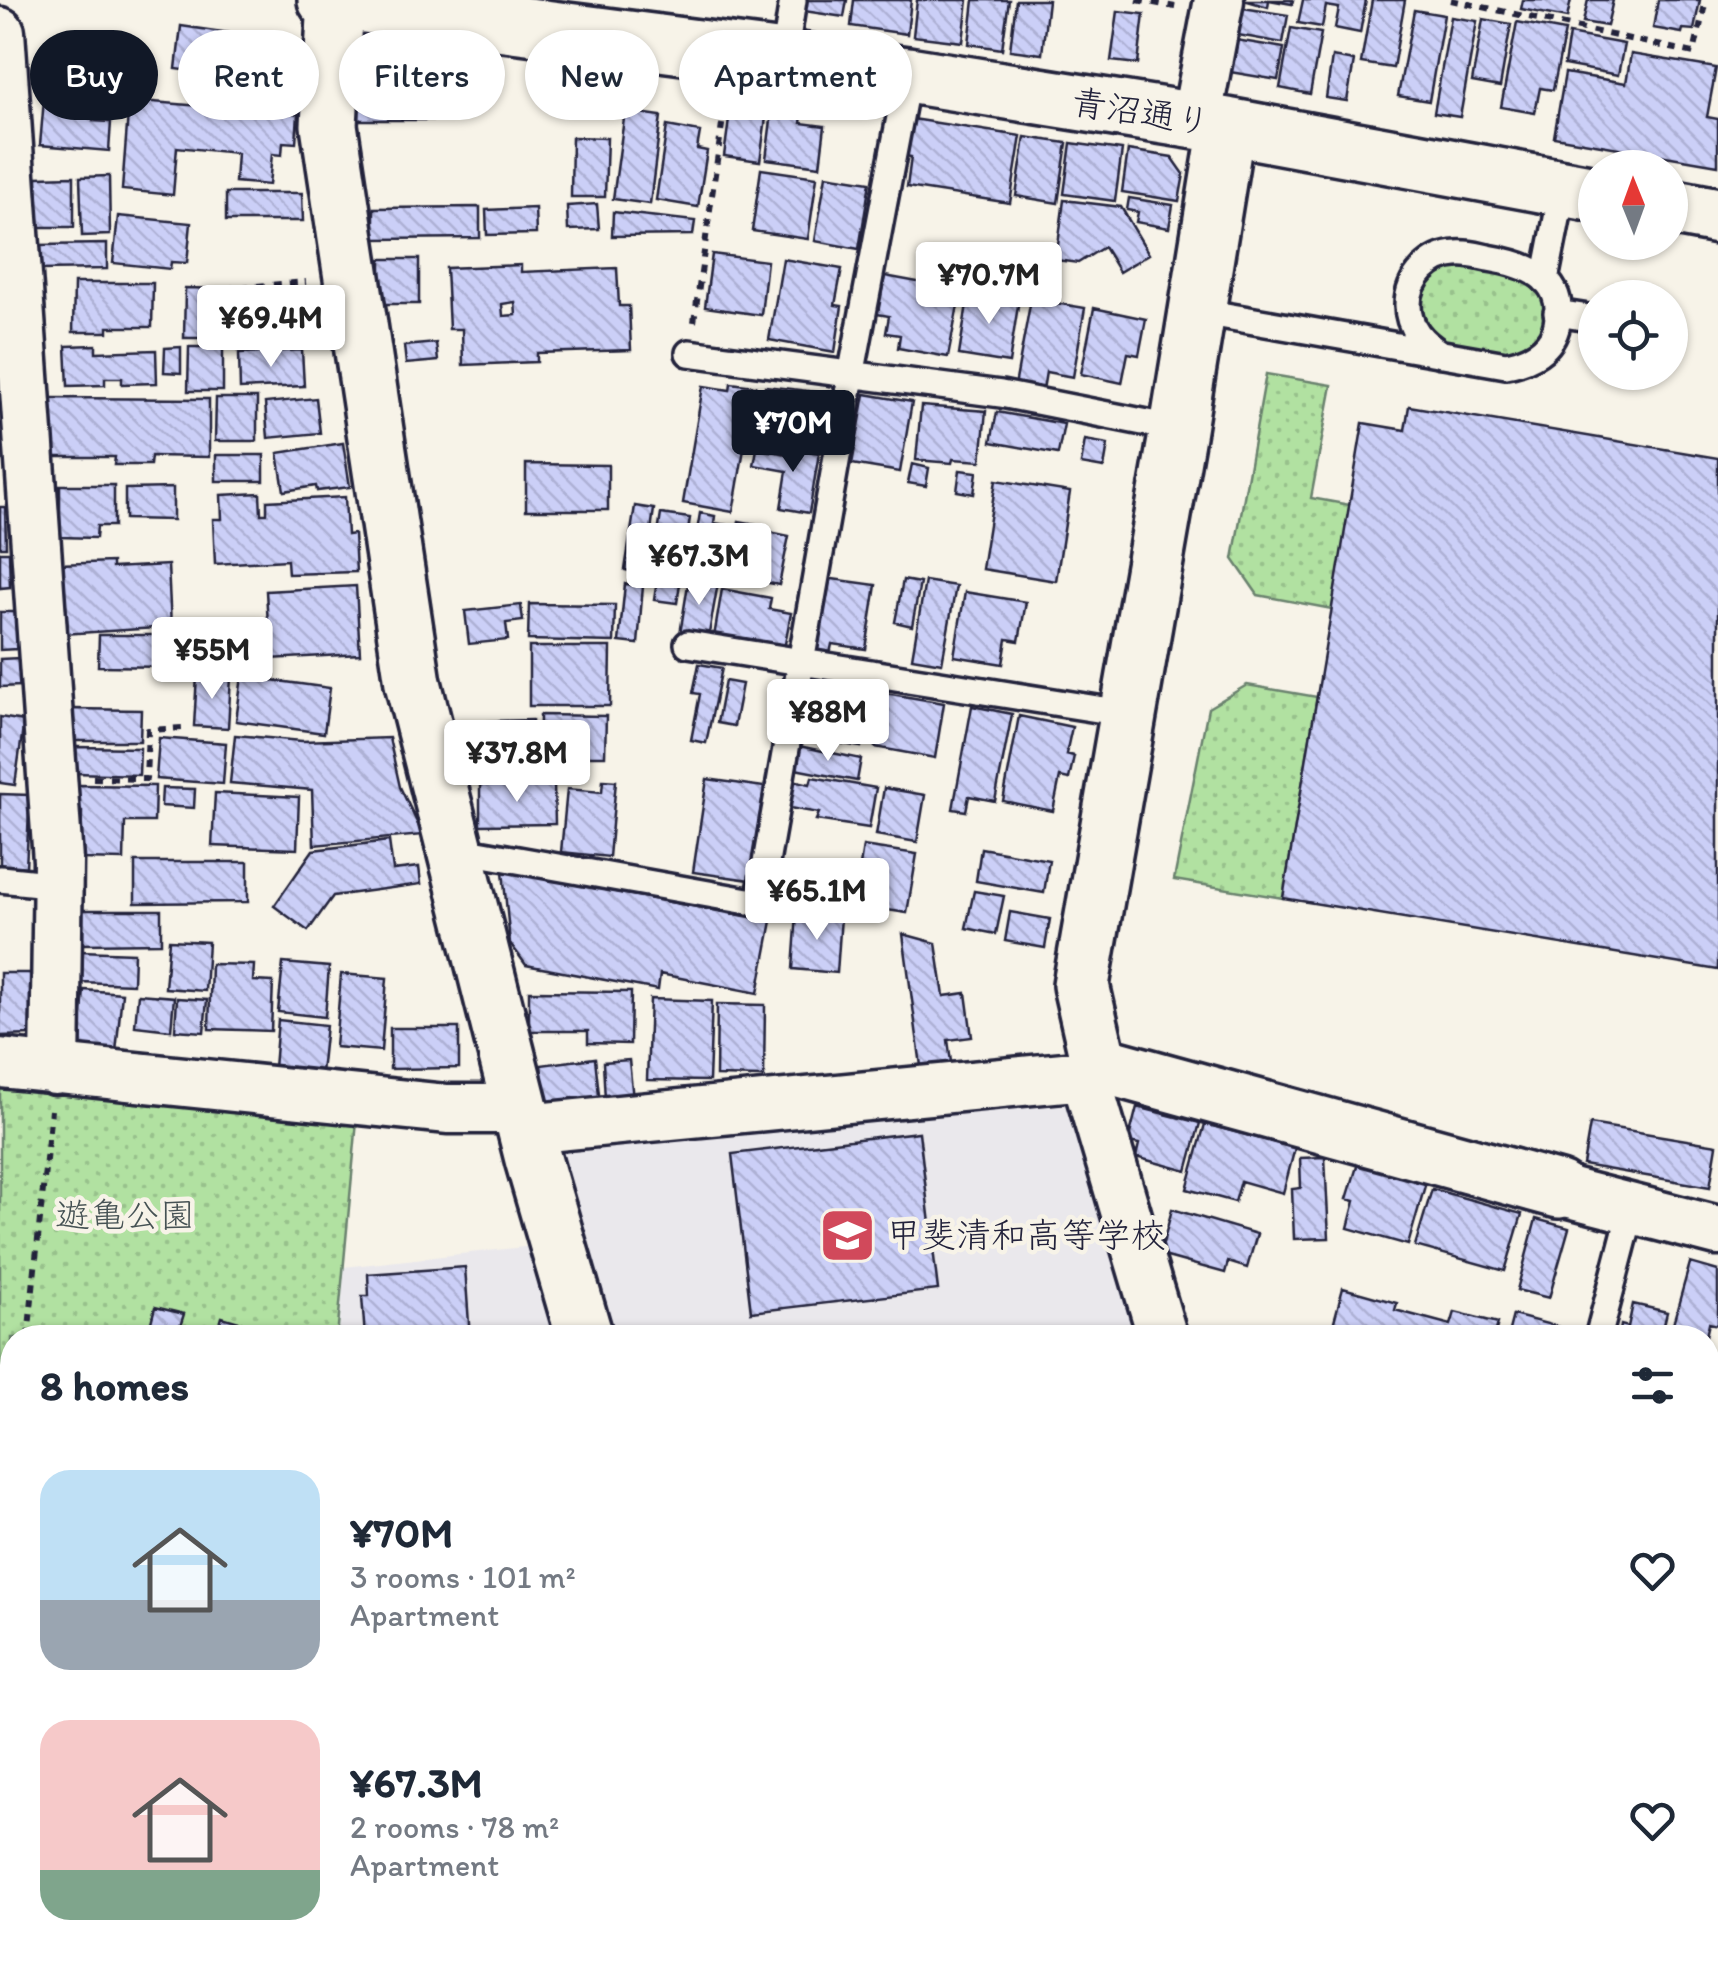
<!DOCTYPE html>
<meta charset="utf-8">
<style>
:root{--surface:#fff;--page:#f6f6f7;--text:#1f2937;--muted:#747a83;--accent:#111827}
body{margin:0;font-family:Itim,"Klee One",sans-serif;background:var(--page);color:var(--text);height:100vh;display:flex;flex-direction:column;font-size:38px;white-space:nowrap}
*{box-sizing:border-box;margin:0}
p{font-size:32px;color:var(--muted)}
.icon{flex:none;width:55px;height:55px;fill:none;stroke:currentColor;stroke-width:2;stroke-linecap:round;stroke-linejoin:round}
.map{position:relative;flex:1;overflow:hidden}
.panel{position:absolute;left:0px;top:1325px;width:1720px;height:642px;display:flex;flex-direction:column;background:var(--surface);border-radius:40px 40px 0 0;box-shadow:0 2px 8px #0004}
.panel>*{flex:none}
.top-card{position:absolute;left:30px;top:30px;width:1000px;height:90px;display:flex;gap:20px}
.needle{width:65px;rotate:359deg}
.fabs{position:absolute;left:1578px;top:150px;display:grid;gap:20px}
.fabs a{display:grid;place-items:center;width:110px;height:110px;border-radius:50%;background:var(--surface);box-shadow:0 2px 8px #0004;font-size:50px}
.price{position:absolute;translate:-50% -85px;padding:0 22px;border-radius:10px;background:#fff;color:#222;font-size:32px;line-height:65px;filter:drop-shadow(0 2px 5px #0008)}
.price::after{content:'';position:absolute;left:50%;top:60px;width:30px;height:22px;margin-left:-15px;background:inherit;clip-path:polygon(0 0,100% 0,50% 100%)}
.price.active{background:var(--accent);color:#fff}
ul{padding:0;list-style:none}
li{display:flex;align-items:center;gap:30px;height:250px;padding:0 40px}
li span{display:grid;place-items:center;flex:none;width:280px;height:200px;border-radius:30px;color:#555}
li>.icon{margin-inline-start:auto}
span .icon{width:120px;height:120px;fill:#fffc;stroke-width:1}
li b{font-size:42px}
h2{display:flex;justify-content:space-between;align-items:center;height:120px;padding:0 40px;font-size:42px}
.chip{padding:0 35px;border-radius:45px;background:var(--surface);box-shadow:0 2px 8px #0004;font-size:35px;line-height:90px}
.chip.active{background:var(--accent);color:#fff}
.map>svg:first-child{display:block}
.built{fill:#eae8ec}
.green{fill:url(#green-dots);stroke:#6a826e;stroke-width:2.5}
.water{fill:url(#water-waves);stroke:#5c899f;stroke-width:2.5}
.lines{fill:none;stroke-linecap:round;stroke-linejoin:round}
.stream{stroke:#5c899f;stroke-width:12}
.building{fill:url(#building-back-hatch);stroke:#22223b;stroke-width:2.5;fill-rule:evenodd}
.lane-casing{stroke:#22223b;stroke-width:32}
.street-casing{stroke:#22223b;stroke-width:55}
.secondary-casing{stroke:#22223b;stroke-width:62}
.path{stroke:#22223b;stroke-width:6;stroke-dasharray:8 8;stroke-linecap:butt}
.lane{stroke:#f7f3e8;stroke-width:25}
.street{stroke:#f7f3e8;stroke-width:48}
.secondary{stroke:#f7f3e8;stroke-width:55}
.labels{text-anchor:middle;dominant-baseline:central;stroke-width:9;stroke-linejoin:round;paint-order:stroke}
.street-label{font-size:35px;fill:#22223b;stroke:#f7f3e8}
.park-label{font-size:35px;fill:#465254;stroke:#f7f3e8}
.poi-label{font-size:35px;fill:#22223b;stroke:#f7f3e8;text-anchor:start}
</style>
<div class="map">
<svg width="1718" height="1966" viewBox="0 0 1718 1966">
<defs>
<pattern id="green-dots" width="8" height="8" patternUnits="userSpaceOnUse" patternTransform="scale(2.5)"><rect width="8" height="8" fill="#b1e1a1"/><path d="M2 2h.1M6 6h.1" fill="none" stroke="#98c18c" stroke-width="1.8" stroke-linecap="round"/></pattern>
<pattern id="water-waves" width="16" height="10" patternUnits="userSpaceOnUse" patternTransform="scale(2.5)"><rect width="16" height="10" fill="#82cde2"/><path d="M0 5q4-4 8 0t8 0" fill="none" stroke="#70b0c3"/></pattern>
<pattern id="building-back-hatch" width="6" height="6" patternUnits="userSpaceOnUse" patternTransform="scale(2.5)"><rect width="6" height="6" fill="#cbcff7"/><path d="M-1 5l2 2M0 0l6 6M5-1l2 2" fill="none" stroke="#aeb1d5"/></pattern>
</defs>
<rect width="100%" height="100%" fill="#f7f3e8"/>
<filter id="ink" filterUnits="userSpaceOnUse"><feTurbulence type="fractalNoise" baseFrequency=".01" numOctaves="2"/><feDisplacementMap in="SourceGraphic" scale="20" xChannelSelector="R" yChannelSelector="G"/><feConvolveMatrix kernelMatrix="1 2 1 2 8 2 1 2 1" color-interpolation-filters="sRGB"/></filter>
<g filter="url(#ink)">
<path class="built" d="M1068,1078L1142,1337H611L552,1133Z
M541,1245L566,1338H337L344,1267Z"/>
<path class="green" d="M1518,263L1558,310L1523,362L1426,345L1414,281L1425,267Z
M1266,374L1332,385L1311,498L1350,505L1332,609L1258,595L1233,559Z
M1247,685L1317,697L1283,898L1174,880L1208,708Z
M0,1078L357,1121L337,1337L12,1338V1955H260L258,1966H0Z"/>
<path class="water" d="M0,1666L12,1671V1772L0,1751Z
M77,1955H226L230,1966H85Z"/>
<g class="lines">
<path class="stream" d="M1708,1571L1718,1573"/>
</g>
<path class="building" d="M806,0H847L844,17L804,11Z
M854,0H911L907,34L851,26Z
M917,0H968L963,42L913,36Z
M974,0H1009L1002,49L969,44Z
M1016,0H1048L1042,54L1010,50Z
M1244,0H1293L1292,4L1269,0L1268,7Z
M1303,0H1366L1360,33L1335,28L1339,8L1326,6L1322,27L1298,23Z
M1372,0H1405L1393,68L1361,63Z
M1523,0H1571L1567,18L1521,9Z
M1588,0H1613L1607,26L1583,22Z
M1658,0H1700L1694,30L1683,29L1682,33L1653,28Z
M1243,8L1288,15L1283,43L1238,35Z
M1414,10L1444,15L1429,101L1398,96Z
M1118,11L1144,14L1138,64L1111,61Z
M1451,17L1477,21L1460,117L1434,113Z
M1483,19L1511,24L1500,87L1472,82Z
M1517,22L1565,31L1553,90L1540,88L1535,113L1501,107Z
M181,26L284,41L289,105L251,104L252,94L191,88L192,71L176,69Z
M1291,28L1321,33L1310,94L1280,88Z
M1569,34L1624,44L1618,75L1564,65Z
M1236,40L1284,48L1278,80L1230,72Z
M359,54H453V120H359Z
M1631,54L1716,68L1707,117L1718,119V165L1554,137L1565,73L1626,83Z
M1332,57L1354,61L1347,101L1326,98Z
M45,88L95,92L93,121L111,122L109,151L40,145Z
M732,98L768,103L760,161L724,156Z
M129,100L298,114L296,143L283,142L282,155L272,154L269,185L235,182L237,153L177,147L173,195L122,190Z
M625,111L661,116L650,204L613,199Z
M772,112L802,116L801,123L825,126L820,166L766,159Z
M912,119L1021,136L1010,203L907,187L911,157L906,156Z
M667,126L700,132L697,149L707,151L698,207L656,200Z
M572,137L607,138L605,197H571Z
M1025,137L1067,143L1058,203L1016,196Z
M1071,143L1122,150L1115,201L1064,194Z
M1128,150L1172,157L1184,174L1179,201L1122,192Z
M761,169L817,177L808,239L752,231Z
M826,175L870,182L859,249L815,241Z
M74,176V227H38L37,177Z
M109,176L110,235L82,236L80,177Z
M226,193H302L303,221H226Z
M1129,198L1173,205L1169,228L1136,222L1138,212L1127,210Z
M1064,200L1121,207L1149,254L1119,272L1104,247L1078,263L1056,260Z
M597,204L599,229L568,230L567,206Z
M480,207V238L374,239V208Z
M535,208L536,234L487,235L486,210Z
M613,212L695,221L693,235L612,236Z
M118,216L191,223L187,263L171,262L170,269L113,263Z
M107,244V269L38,270V245Z
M712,254L767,261L761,315L705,307Z
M381,259H419V304H381Z
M783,259L842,269L835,305L842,306L835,352L769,340Z
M521,265V272L617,268L619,306H629L631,350L537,353V362L463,365L462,329H449L446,268ZM515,302L516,315L503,316L502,304Z
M885,276L961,290L948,357L898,348L900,335L886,333L889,316L877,314Z
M74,283H153L152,327H108V332H73Z
M185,288L227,289L226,338H184Z
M969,291L1019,299L1009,363L959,355Z
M323,293L325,340L238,343L236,296Z
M1031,299L1085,308L1073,377L1046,372L1043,390L1015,386Z
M1094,308L1146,319L1139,355L1128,353L1122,383L1081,374Z
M436,343L438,361L406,364L404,346Z
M96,345V352L156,350L157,383L122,384V378H105V385L68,386L66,346Z
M181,347V373L164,372L165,348Z
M189,347H223V391H188Z
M302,350L304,386L240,389L239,353Z
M731,383L755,386L733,512L683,503L703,386L730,390Z
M765,386L826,393L820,437L803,435L802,441L759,436Z
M865,394L912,402L900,472L852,464Z
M51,398L209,399V457L151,456L150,465H114L115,457H51Z
M216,398H257V441H215Z
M316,398L320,433L268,438L265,403Z
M921,406L986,411L981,461L953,459L952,463L916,460Z
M1409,406L1718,458V970L1283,898L1363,423L1405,430Z
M997,412L1064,424L1058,454L991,442Z
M1085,440L1108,444L1104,468L1081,464Z
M343,443L350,487L317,491L316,486L284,491L278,453Z
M789,448L819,453L809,513L781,508L787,471L754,465L757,449L788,454Z
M216,455H264V481H216Z
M526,464L608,465V510H526Z
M912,464L929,468L926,486L908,483Z
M960,470L977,472L974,494L957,491Z
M996,480L1070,492L1056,581L982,569Z
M60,485H114V526H97L96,538L60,537Z
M173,488V520L125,519V489Z
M260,493L261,514H267V501L345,497L347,535L354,534L356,572L288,574L287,560L215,564L213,519H222L221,495Z
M635,506L654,509L645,574L625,570Z
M0,507H5L6,547H0Z
M700,513L715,516L714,523L733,526L725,574L691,568Z
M661,514L690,518L677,603L654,600L659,568L653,567Z
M739,521L761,525L760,530L789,536L779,585L728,575Z
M0,552H9L10,587L0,588Z
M112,562V568L168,565L171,627L63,634L59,564Z
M689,578L718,583L708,639L680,634Z
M825,578L876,585L866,649L832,644L830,654L814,652Z
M903,580L920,583L912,626L895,622Z
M925,581L956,586L942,663L912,658Z
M625,584L643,586L638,644L619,642Z
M356,586L360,654L270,659L266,591Z
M722,589L771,598L769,609L791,613L784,649L714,637Z
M965,592L1026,602L1019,641L1007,639L1003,664L954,656Z
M529,604L615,605L614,642L528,640Z
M521,605L523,621L506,623L508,640L469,644L465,611Z
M0,612H16L17,649L0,650Z
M99,635H170V667L98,666Z
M529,647H611L610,706H529Z
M19,658L20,686L0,687V659Z
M699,664L722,668L706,743L691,740L700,694L693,693Z
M197,675L231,677L228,728L194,726Z
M242,676L330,688L324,733L236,721Z
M725,681L742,684L734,726L717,723Z
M815,681L871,691L861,747L805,737Z
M879,692L944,703L935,758L875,747L877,735L871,734Z
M972,706L1012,714L995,801L969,796L966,811L953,809Z
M73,709L141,710L140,741H73Z
M540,715L606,716L605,756H559V774L539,773Z
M1019,716L1072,727L1066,754L1074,756L1069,779L1060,777L1053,811L1003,801Z
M0,717L24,721L15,785L0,783Z
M532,720L533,777L461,778L460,722Z
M235,735L302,741L389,738L400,787L423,835L314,845L312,790L230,783Z
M159,738L226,743L223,784L156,779Z
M799,746L861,759L857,781L795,769Z
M76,747L140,748L139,775L75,773Z
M812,777L876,788L869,828L816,820L819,813L789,808L793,780L810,784Z
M707,779L764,787L750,880L693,872Z
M603,780L616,781L609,857L561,852L567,789L602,792Z
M554,784L555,824L480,825V785Z
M78,785L155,786L154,822H125L124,860L81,859L82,812H77Z
M162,788L195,789L194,808L161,806Z
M884,788L925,795L917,842L876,835Z
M215,793L299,797L297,849L212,846Z
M0,794L30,795L26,867L0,866Z
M389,841L393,870L419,867L421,884L333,896L308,931L274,906L313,850Z
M863,846L917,854L907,913L874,908L875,901L855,898Z
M981,848L1049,860L1044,893L976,881Z
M135,862H248V902L135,903Z
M503,871L772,921L758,993L660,974L658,990L526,965L510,943Z
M974,891L1004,896L996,934L966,928Z
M83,910H161V943L83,944Z
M1010,912L1050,919L1045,948L1005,941Z
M797,913L841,917L837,973L793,969Z
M903,934L936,943L944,996L966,993L972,1037L948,1040L951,1062L921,1066Z
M169,940L208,942L205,991L165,988Z
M80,951L134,953L133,984L79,982Z
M283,963L329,967L325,1017L278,1012Z
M211,964L254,965L253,981L273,982L271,1031L209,1029Z
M0,973H31L33,1035L0,1036Z
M341,974L387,978L381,1051L335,1047Z
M84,990L122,993L116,1052L79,1048Z
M529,991L631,992L630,1044L588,1043V1031H529Z
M138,994L174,997L171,1030L135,1026Z
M177,998L207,1000L204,1032L175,1030Z
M650,999L712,1001L709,1081L647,1080Z
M717,1004L765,1005L764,1077L716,1076Z
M278,1020L326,1025L321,1073L274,1068Z
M390,1028H459V1068L390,1069Z
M595,1058L600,1104L546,1110L541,1065Z
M629,1060L633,1099L605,1100L603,1062Z
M1137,1107L1200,1123L1187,1171L1136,1157L1139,1144L1128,1142Z
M1205,1124L1295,1148L1283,1193L1241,1181L1235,1202L1187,1189Z
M1590,1124L1717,1145L1710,1187L1583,1165Z
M919,1132L938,1290L751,1312L732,1154Z
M1325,1157L1329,1238L1294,1239L1292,1189L1301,1188L1300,1158Z
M1358,1163L1426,1182L1408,1245L1348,1228L1355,1201L1347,1199Z
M1432,1189L1522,1214L1505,1271L1415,1246Z
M1172,1209L1257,1234L1247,1268L1228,1262L1225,1273L1160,1255Z
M1536,1219L1569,1228L1549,1298L1517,1290Z
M1690,1263L1718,1271V1325L1709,1323L1706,1336L1672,1327Z
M465,1267L470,1338H365L362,1296H369L368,1274Z
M1343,1288L1397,1303L1395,1310L1451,1325L1455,1312L1498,1323L1494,1338H1349L1351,1330L1333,1325Z
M1633,1304L1667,1312L1661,1338H1619L1621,1325L1628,1327Z
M155,1307L184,1314L177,1336L182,1338H133L136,1326L149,1330Z
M1513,1315L1578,1332L1576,1338H1507Z
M222,1317L286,1336L285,1338H216Z
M1708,1377L1718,1380V1440L1708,1438Z
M1708,1473L1718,1476V1520L1714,1535L1708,1533Z
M1708,1617L1718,1620V1759L1708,1757Z
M1708,1800L1718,1801V1860L1708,1859Z
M1718,1926V1965L1694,1966L1691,1955H1708V1929Z
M276,1955H359L358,1966H275Z
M407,1955H526L524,1966H405Z
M581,1955H641L643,1966H580Z
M646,1955H736L739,1965L650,1966Z
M787,1955H905L908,1966H790Z
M912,1955H955L957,1966H914Z
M1165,1955H1215L1216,1966H1166Z
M1225,1955H1284L1286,1966H1227Z
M1379,1955H1439L1442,1966H1361L1360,1960Z
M1531,1955H1604L1605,1966H1532Z
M1631,1955H1685L1688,1966H1633Z"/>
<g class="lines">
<defs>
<path id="lane" d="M784,58L793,0
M1545,280L1563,188
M1197,311L1506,365C1529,361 1552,350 1557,324C1566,276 1525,264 1488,258C1478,256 1468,253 1457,254C1431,255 1408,278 1408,305C1408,328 1422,342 1441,354
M1557,313L1595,319
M689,353L1001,394L1178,429
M688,644L1129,714
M456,849L759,903L851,376L908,75
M0,879L58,885
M1598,1338L1632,1208
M258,1966L260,1955
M556,1966L558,1955
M1514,1966L1515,1955
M1617,1966L1619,1955"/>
<path id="street" d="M0,32L58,861L55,1070
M1196,121L1219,0
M0,1063L447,1109H520
M1099,1064L1085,1075L1163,1338
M526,1129L1085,1075
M1559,1190L1718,1231
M1708,1596L1718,1598
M1335,1955L1338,1966"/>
<path id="secondary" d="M326,0L908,75L1227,126L1595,194
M336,0L329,125L413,683L533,1159L585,1338
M1227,126L1178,429L1081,985L1099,1064L1559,1190
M1670,207L1718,216
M763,1955L766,1966"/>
</defs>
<use href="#lane" class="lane-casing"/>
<use href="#street" class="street-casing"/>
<use href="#secondary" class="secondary-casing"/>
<path class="path" d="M1137,0L1175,7
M1451,0L1694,53L1706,0
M694,322L726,97
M231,342V288L306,282
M93,778L146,779L148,730L183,728
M28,1338L51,1110
M0,1440L12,1395
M0,1591L12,1603
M0,1742L12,1731"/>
<use href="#lane" class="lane"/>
<use href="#street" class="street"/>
<use href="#secondary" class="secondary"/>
</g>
</g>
<defs>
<symbol id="school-square" viewBox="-11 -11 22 22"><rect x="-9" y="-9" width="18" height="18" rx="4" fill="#d1495b" stroke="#f7f3e8"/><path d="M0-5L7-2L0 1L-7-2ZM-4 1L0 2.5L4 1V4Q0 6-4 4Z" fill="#fff"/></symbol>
</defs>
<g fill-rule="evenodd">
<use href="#school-square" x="816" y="1204" width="63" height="63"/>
</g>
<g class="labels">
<g class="street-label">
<text transform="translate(1141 112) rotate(9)">青沼通り</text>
</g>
<g class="park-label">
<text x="125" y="1215">遊亀公園</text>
</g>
<g class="poi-label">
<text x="886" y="1235">甲斐清和高等学校</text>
</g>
</g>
</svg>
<div class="fabs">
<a><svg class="needle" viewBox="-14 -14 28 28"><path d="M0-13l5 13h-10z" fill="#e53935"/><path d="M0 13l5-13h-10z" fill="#747a83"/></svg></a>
<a><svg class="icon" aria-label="locate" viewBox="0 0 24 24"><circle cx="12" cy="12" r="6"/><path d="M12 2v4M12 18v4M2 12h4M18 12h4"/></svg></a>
</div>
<b class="price" style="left:989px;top:327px">¥70.7M</b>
<b class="price" style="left:271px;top:370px">¥69.4M</b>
<b class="price active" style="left:793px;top:475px">¥70M</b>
<b class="price" style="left:699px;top:608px">¥67.3M</b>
<b class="price" style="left:212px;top:702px">¥55M</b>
<b class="price" style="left:828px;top:764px">¥88M</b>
<b class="price" style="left:517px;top:805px">¥37.8M</b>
<b class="price" style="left:817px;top:943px">¥65.1M</b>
<div class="top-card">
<a class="chip active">Buy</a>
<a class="chip">Rent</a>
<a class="chip">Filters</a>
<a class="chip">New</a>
<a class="chip">Apartment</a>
</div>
<section class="panel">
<h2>8 homes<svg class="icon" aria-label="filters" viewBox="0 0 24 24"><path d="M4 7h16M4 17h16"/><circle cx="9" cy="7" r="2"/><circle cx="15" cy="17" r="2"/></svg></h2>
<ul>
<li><span style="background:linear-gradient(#bfe0f5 65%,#9aa5b1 0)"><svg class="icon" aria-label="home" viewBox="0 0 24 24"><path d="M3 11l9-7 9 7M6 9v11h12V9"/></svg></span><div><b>¥70M</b><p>3 rooms · 101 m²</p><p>Apartment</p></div><svg class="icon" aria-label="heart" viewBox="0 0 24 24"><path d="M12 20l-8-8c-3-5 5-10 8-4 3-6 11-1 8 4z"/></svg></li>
<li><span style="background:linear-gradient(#f6c9c9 75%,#7fa58c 0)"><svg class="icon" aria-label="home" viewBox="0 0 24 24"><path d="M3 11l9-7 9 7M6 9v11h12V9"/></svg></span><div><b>¥67.3M</b><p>2 rooms · 78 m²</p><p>Apartment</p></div><svg class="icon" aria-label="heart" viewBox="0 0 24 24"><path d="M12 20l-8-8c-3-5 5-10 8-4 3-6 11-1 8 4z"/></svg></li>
</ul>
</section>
</div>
